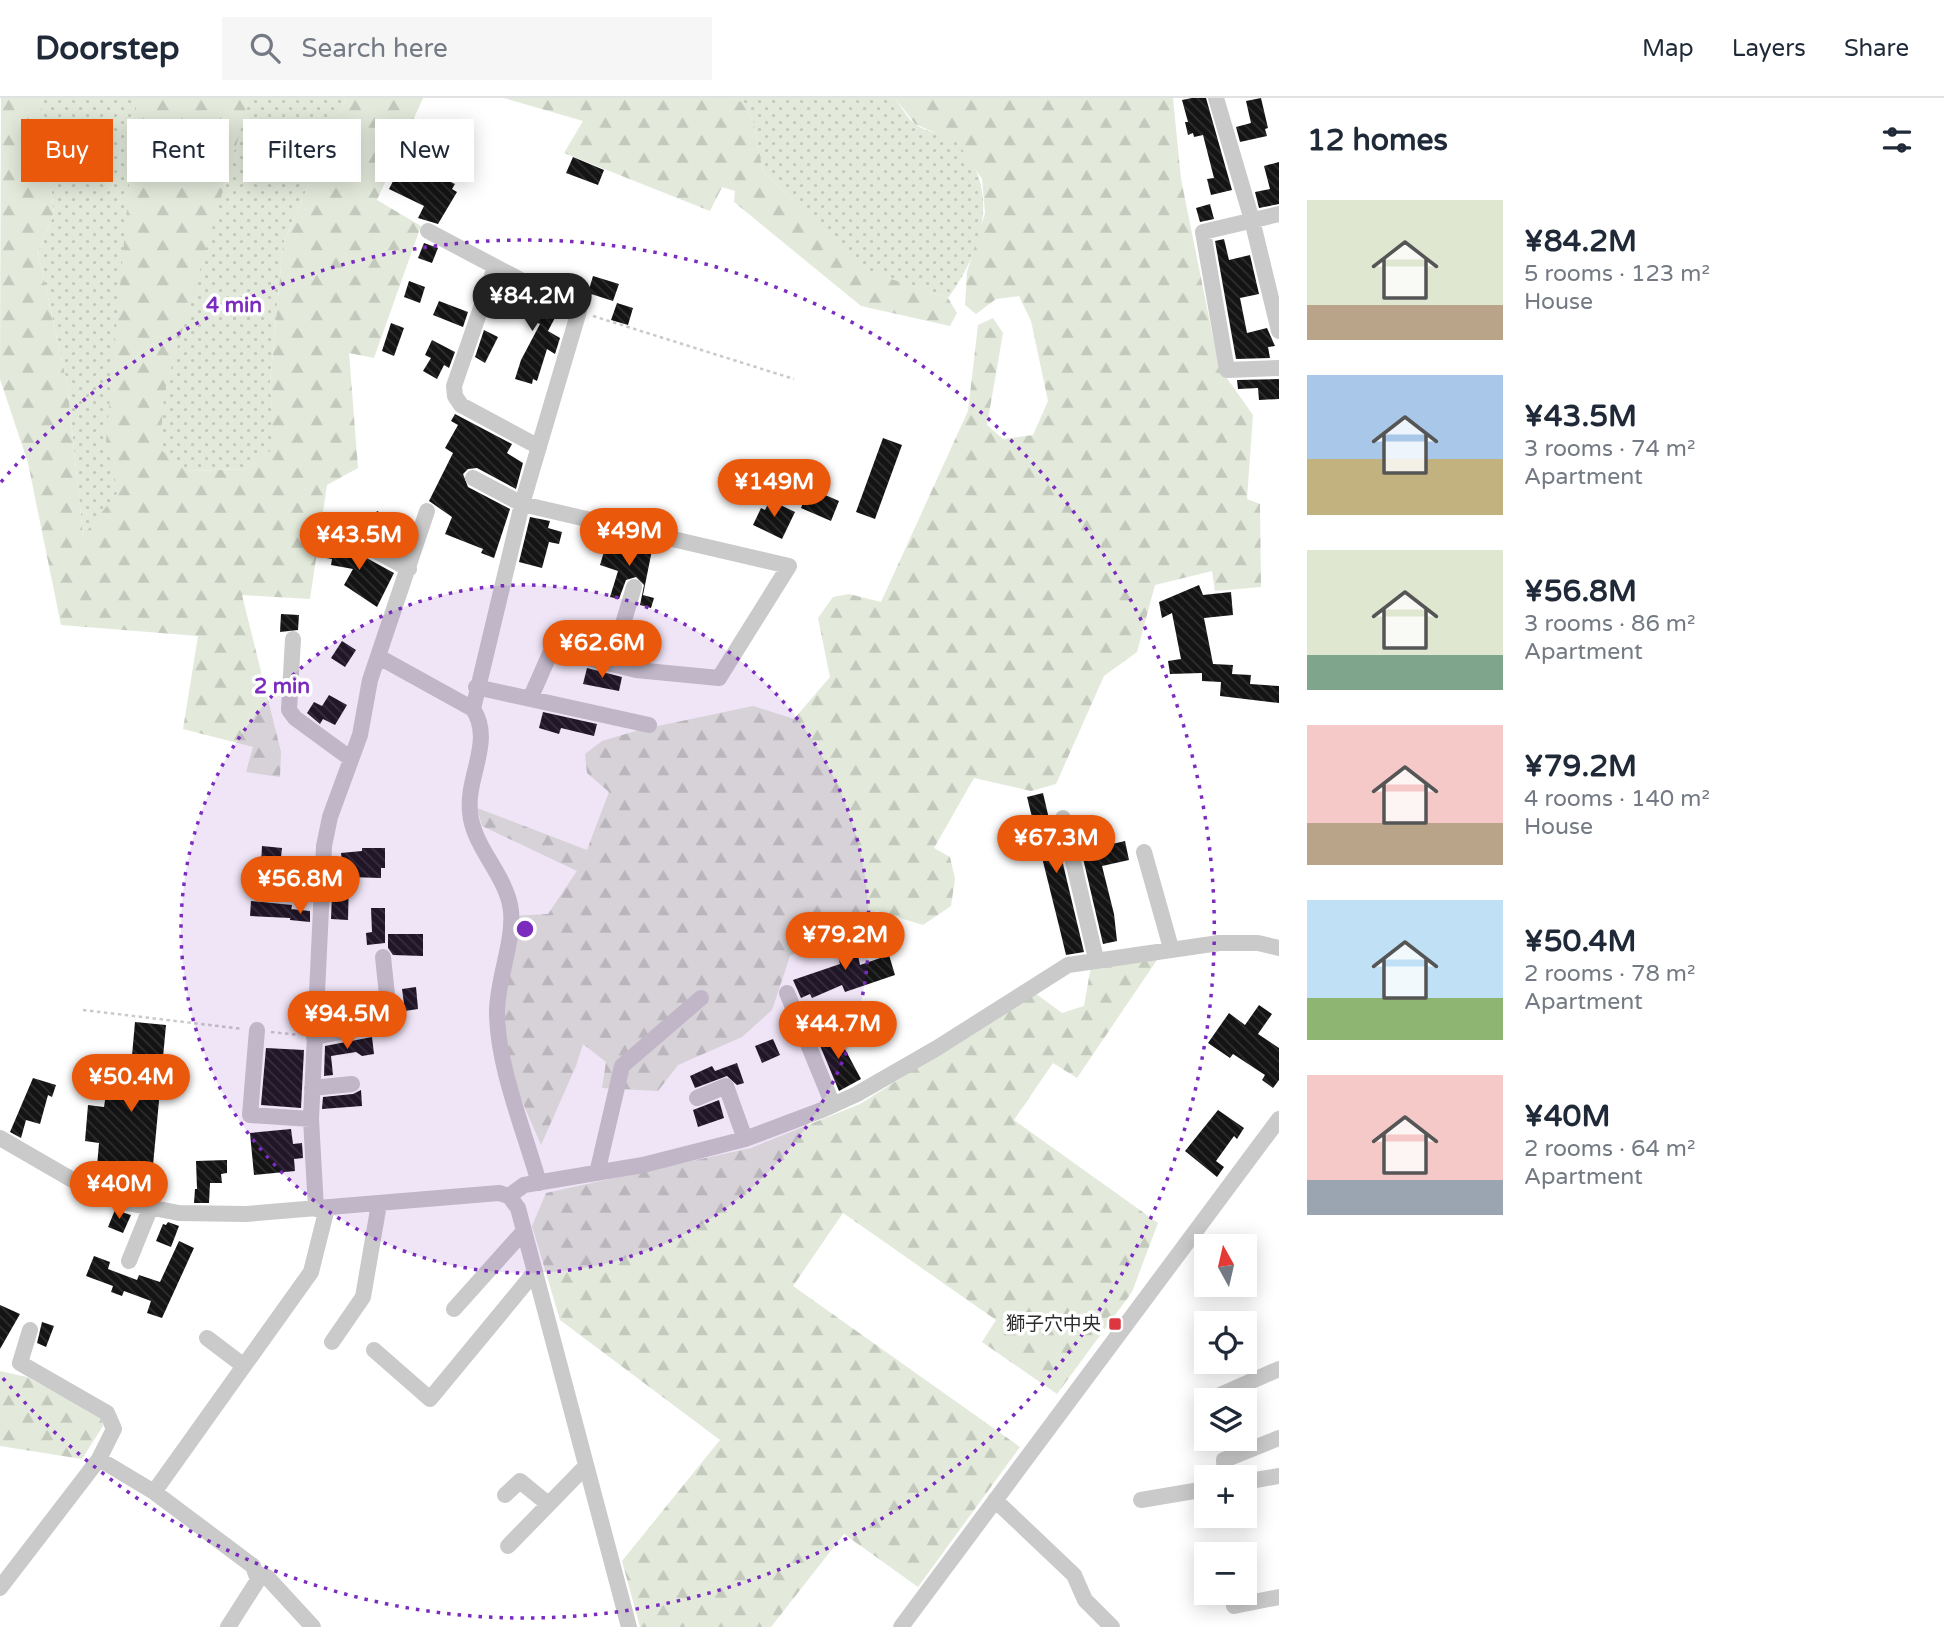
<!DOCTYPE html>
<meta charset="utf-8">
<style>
:root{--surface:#fff;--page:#f6f6f7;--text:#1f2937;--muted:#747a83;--line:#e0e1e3;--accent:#ea580c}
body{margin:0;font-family:"Varela Round","Noto Sans JP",sans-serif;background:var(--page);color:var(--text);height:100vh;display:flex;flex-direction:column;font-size:26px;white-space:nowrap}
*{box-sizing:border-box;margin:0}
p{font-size:23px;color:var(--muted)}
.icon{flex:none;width:38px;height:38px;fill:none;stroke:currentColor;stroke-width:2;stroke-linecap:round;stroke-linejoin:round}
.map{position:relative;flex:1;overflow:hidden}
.details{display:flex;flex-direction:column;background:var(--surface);width:665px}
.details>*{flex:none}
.top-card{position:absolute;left:21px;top:21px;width:665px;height:63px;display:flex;gap:14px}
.needle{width:46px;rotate:352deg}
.controls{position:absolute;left:1194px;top:1136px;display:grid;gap:14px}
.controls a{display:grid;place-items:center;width:63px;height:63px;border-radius:0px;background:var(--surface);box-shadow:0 4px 18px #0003;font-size:35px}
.price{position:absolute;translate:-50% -60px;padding:0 16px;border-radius:24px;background:var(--accent);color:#fff;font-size:23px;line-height:46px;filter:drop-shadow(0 2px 4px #0008)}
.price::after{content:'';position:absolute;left:50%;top:42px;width:21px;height:16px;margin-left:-10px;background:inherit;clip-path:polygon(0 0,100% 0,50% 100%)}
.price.current{background:#222;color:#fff}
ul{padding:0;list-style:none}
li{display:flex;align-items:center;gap:21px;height:175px;padding:0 28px}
li span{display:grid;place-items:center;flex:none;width:196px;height:140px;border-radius:0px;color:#555}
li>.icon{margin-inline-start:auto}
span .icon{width:84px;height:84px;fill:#fffc;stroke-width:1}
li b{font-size:30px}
h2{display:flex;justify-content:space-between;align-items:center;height:84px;padding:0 28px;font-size:30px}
.pill{padding:0 24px;border-radius:0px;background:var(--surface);box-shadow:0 4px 18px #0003;font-size:24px;line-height:63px}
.pill.current{background:var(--accent);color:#fff}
header{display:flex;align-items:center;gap:42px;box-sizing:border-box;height:98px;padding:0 35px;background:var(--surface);border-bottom:2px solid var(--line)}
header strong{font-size:33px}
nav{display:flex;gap:38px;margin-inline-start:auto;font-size:24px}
.search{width:490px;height:63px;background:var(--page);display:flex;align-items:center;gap:18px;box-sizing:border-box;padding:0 24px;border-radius:0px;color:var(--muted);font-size:26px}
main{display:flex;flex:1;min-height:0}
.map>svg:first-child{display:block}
.grass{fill:url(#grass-dots)}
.forest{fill:url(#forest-firs)}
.building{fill:url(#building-back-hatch)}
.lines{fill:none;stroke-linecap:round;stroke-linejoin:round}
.path{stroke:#cacaca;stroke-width:2.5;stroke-dasharray:3.5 3.5;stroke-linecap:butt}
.minor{stroke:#cacaca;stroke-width:16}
.ring{fill:none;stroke:#7b2cbf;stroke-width:3.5;stroke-dasharray:3.5 7}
.poi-dot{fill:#dd3640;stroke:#fff;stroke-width:2.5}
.labels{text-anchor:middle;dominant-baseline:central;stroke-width:7;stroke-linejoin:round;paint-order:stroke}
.poi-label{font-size:19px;fill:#2d2d2d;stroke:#fff;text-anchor:end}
.centre{fill:#7b2cbf;stroke:#fff;stroke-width:3.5}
.ring-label{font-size:21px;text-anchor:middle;font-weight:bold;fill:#7b2cbf;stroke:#fff;stroke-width:7;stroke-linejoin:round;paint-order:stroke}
</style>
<header>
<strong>Doorstep</strong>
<div class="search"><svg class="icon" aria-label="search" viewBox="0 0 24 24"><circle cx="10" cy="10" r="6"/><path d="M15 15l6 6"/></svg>Search here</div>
<nav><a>Map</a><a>Layers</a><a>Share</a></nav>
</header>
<main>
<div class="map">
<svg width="1279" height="1529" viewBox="0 0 1279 1529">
<defs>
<pattern id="grass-dots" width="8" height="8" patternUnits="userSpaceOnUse" patternTransform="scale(1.75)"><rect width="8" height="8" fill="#e3eadb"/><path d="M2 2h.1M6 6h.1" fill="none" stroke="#c3c9bc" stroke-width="1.8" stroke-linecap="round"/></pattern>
<pattern id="forest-firs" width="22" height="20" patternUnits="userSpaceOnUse" patternTransform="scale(1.75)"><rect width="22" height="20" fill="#e3eadb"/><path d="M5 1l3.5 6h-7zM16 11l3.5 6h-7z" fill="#c3c9bc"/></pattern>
<pattern id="building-back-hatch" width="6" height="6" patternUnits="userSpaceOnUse" patternTransform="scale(1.75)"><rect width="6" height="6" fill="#141414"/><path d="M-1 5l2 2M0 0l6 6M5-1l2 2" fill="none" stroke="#2e2e2e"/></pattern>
</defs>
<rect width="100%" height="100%" fill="#fff"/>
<path class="grass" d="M41,0H346L283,146L270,285L275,350L246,371L186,373L83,438L67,285L38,154L54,116Z
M735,0H895C901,8 907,20 915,26C927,36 949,35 959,46C1002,93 981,155 948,200L870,175L763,74L754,26L743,5Z"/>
<path class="forest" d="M1,0H41L54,116L38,154L67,285L83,438L118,394L106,343L137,0H250L164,295L160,351L186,373L246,371L274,350L270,285L283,146L346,0H423L377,102L421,128L374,260L349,255L358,370L327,387L310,501L242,497L281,654L280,679L246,674L253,649L183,631L198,538L61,527L28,365L0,281Z
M504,0H735L743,5L754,26L763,74L870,174L948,200L957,215L950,228L861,208L734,104L735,93L722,89L710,113L564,55L583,23Z
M895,0H1173L1181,81L1219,269L1253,317L1247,401L1260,406L1261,489L1215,493L1212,473L1155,487L1137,554L1104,578L1056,686L1031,693L974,680L934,750L950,759L955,781L951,808L923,827L877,813L790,858L772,912L742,939L678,967L658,993L602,990L606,964L583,946L576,968L541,1047L507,968L499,914L512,818L548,816L577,773L482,728L477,710L587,752L609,694L587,675L585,656L602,643L639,632L753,608L794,621L830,579L818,520L833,499L849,496L881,504L968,313L978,227L993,220L1003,235L987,327L1003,341L1033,337L1048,303L1031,223L1019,198L996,201L976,216L965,207L967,174L985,115L982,81L958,45L915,26Z
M1159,859L1077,980L1053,965L1014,1022L1158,1125L1132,1194L1057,1296L982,1244L996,1222L843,1115L793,1188L1020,1349L918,1489L844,1436L771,1529H640L622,1463L720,1342L560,1222L532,1128L546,1095L751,1050L860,1006L1035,895L1062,915L1084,908L1091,868Z
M0,1273L27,1279L101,1319L103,1328L82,1361L0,1348Z"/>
<path class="building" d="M1192,0H1206L1232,92L1211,97L1207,81L1214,80L1203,37L1194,39L1193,35L1188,37L1185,24H1188L1182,2Z
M1261,0L1268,30L1265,31L1267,38L1240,44L1236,29L1251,25L1246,3Z
M422,26L447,38L429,73L455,86L452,91L457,94L438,126L418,120L424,108L389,91Z
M573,59L604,72L598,87L566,75Z
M1279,64V106L1259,110L1255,94L1270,91L1264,68Z
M1210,106L1214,121L1200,124L1196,110Z
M1224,141L1229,162L1250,157L1259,196L1240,200L1247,235L1267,230L1275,248L1268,249L1270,260L1236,261L1215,143Z
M424,145L438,150L432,165L418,160Z
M593,178L619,186L613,203L588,195Z
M409,183L425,189L420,205L404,199Z
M500,186L512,189L510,196L535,202L558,214L548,233L560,240L555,256L547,251L537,283L533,281L532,286L515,281L521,262L540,226L527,220L530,214L494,204Z
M439,203L468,214L463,229L433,217Z
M617,205L633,210L628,227L611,222Z
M391,225L404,230L394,258L382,253Z
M484,232L498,239L485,265L475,259Z
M432,242L455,254L449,270L444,267L437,281L423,273L431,260L425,257Z
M1279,281V301L1259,302L1258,290L1238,291L1237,282Z
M455,316L512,346L507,355L523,365L516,391L477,370L468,371L463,376L468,389L510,411L494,460L481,455L483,451L445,436L452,419L429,403L453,355L445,350L458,327L451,323Z
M883,340L902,347L875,421L856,414Z
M809,390L839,403L831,423L801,410Z
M770,402L795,414L782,441L753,427L761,410L765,412Z
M377,413L410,430L403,450L385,444L388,436L370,426Z
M530,419L550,423L548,430L562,434L559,446L549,444L542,470L519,464Z
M323,442L339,445L394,475L377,509L344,487L353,471L331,467L332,461L320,459Z
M640,444L653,447L643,497L654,500L651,510L640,507L644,487L636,479L626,482L619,501L610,499L618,473L600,467L606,447L637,456Z
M1199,487L1203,497L1231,494L1233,517L1204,520L1213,566L1233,567L1232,576L1251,577L1250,586L1279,588V605L1220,598L1221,584L1202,583V575L1170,576L1168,563L1181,561L1172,515L1162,520L1159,504Z
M281,516L299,517L298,532L280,534Z
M342,543L356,552L345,569L331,560Z
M587,570L622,579L619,593L583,586Z
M329,597L347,607L335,627L323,621L320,626L307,615L314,604L322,608Z
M543,614L597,626L594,638L561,630L559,636L539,630Z
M1043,695L1050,725L1053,724L1084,854L1066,857L1060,832L1027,699Z
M1089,723L1095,750L1125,743L1129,762L1102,768L1114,816L1117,843L1103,846L1075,726Z
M262,748L282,750L280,768L261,766Z
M362,750H385V770H381V780L349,779L348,822L331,821L333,773H343L341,755L362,753Z
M251,803L292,807L290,820L250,818Z
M371,810H385V845L367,847L366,835L372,834Z
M291,811L310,813V824L290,822Z
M388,836H423V858L393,857L388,850Z
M854,838L860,867L889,857L895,877L845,894L842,887L812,900L810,896L801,900L793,882L840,866L834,843Z
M416,889L418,911L405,913L402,891Z
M1259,907L1272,916L1258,936L1279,950V982L1273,990L1262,982L1265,977L1233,956L1230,960L1208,945L1229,915L1245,927Z
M135,924L166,927L151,1089L96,1080L99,1045L85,1043L88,1007L104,1009L107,989L129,991Z
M827,933L832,943L839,940L861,981L839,993L816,938Z
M372,939L374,956L362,958L356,954L331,958L333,977L324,978L325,948Z
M773,941L780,957L762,965L755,948Z
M266,950L304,952L301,1010L261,1007Z
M737,965L744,985L737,987L727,978L695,990L690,978L712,968L715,973Z
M33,980L56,987L52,999L48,997L40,1026L26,1022L21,1040L10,1034Z
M361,992L362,1008L322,1011L323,999L353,996Z
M719,1002L724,1020L698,1029L693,1012Z
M1218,1012L1244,1030L1237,1041L1234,1038L1216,1063L1224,1069L1217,1079L1185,1053Z
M291,1031L293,1046L302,1045L303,1060L294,1061L295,1073L254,1077L250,1035Z
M227,1062V1075L221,1076L222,1085H210L209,1105H194L195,1091H197L196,1063Z
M115,1112L131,1117L123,1135L108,1129Z
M168,1124L179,1128L171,1149L156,1143L163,1126L166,1127Z
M179,1143L194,1150L162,1220L147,1215L151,1203L124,1193L122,1198L111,1194L113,1188L86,1178L94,1158L110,1164L108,1171L137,1182L139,1177L160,1184Z
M0,1207L20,1216L0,1251Z
M42,1224L54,1228L46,1249L37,1245Z"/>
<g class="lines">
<path class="path" d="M593,218L794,281
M83,912L243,931
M271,934L299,937"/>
<path class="minor" d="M1216,0L1252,122L1279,233
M1279,116L1203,134L1227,272L1279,270
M428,133L579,213L522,406L473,611
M495,169L454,288L455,298L461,307L539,349
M473,380L522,406L789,468L719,580L636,572L552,551L530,601
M335,431L409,471
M293,541L289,612L295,620L351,661
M379,559L473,611C494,643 466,679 470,714C473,750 507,777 511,813C514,844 497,882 497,914C497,967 524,1032 539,1085
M611,566L634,489
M476,589L649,627
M1063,720L1096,861
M1144,754L1171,850
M787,895L833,1007
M257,932L250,1017L311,1021
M314,939L390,925L383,859
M312,990L352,986
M697,1000L726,988L745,1041
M0,1040L83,1088L122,1104L179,1115L246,1116L499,1095L509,1098L518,1110L629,1529
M597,1075L622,968L701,900
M509,1098L524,1087L643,1067L745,1041L822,1012L857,996L937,950L1068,867L1219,845H1258L1279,850
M316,1111L311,1021L324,748L330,719L360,637L370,582L427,413
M129,1163L150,1111
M454,1211L524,1133
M30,1232L20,1265L107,1315L114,1331L99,1361
M207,1240L244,1268
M332,1244L363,1199L379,1106
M374,1252L430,1301L534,1175
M1220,1297L1279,1271
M1225,1379L1224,1362L1279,1340
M1244,1384L1279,1378
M154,1394L311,1174L327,1110
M505,1397L520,1383L548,1406
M995,1402L1074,1477L1085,1502L1112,1529
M1141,1402L1206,1391
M508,1448L585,1369
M256,1475L267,1479L313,1529
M0,1490L99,1361L154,1394L253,1468L258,1482L228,1529
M1234,1508L1279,1499
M901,1529L1279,1021"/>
</g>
<circle cx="525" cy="831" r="344" fill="#7b2cbf" fill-opacity=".12"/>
<g class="ring">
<circle cx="525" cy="831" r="344"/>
<path d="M1 384A689 689 0 1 1 1 1278"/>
</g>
<rect class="poi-dot" x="1108" y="1219" width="14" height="14" rx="3.5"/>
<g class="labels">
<g class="poi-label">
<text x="1101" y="1226">獅子穴中央</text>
</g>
</g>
<circle cx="525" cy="831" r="10" class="centre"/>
<g class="ring-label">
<text x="234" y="214">4 min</text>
<text x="282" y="595">2 min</text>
</g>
</svg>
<div class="controls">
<a><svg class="needle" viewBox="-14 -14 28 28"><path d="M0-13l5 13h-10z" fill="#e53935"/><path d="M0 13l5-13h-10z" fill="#747a83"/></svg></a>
<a><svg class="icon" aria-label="locate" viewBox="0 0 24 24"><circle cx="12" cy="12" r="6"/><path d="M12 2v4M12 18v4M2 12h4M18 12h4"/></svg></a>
<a><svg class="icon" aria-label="layers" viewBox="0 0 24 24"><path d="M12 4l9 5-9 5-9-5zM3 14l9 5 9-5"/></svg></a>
<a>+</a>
<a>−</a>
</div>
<b class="price current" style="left:532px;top:235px">¥84.2M</b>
<b class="price" style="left:774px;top:421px">¥149M</b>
<b class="price" style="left:629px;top:470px">¥49M</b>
<b class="price" style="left:359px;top:474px">¥43.5M</b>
<b class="price" style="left:602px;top:582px">¥62.6M</b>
<b class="price" style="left:1056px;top:777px">¥67.3M</b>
<b class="price" style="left:300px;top:818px">¥56.8M</b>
<b class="price" style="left:845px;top:874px">¥79.2M</b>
<b class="price" style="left:347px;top:953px">¥94.5M</b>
<b class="price" style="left:838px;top:963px">¥44.7M</b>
<b class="price" style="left:131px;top:1016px">¥50.4M</b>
<b class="price" style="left:119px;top:1123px">¥40M</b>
<div class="top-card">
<a class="pill current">Buy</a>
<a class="pill">Rent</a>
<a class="pill">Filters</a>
<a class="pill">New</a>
</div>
</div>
<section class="details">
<h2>12 homes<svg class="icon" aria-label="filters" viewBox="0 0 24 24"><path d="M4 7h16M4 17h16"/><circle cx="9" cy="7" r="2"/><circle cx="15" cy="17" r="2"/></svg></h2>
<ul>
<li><span style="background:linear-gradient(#dfe7d0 75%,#b9a48a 0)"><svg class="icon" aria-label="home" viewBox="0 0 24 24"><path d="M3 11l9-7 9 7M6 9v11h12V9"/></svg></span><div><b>¥84.2M</b><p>5 rooms · 123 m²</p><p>House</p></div></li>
<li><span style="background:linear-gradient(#a9c7e8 60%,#c2b280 0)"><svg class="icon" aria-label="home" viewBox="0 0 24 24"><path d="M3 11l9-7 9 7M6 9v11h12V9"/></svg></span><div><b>¥43.5M</b><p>3 rooms · 74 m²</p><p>Apartment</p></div></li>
<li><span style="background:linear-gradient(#dfe7d0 75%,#7fa58c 0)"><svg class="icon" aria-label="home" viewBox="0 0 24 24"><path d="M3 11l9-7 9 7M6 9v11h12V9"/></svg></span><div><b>¥56.8M</b><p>3 rooms · 86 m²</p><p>Apartment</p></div></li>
<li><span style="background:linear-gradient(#f6c9c9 70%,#b9a48a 0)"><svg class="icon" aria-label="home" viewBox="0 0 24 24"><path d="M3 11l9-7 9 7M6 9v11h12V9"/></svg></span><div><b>¥79.2M</b><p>4 rooms · 140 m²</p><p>House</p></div></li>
<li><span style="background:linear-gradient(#bfe0f5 70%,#8fb573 0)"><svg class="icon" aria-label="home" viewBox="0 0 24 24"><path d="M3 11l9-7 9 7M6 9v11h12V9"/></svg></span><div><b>¥50.4M</b><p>2 rooms · 78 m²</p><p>Apartment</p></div></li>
<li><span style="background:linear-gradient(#f6c9c9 75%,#9aa5b1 0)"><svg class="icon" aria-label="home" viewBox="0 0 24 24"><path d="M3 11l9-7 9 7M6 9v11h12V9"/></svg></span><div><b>¥40M</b><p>2 rooms · 64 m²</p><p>Apartment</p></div></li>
</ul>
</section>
</main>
